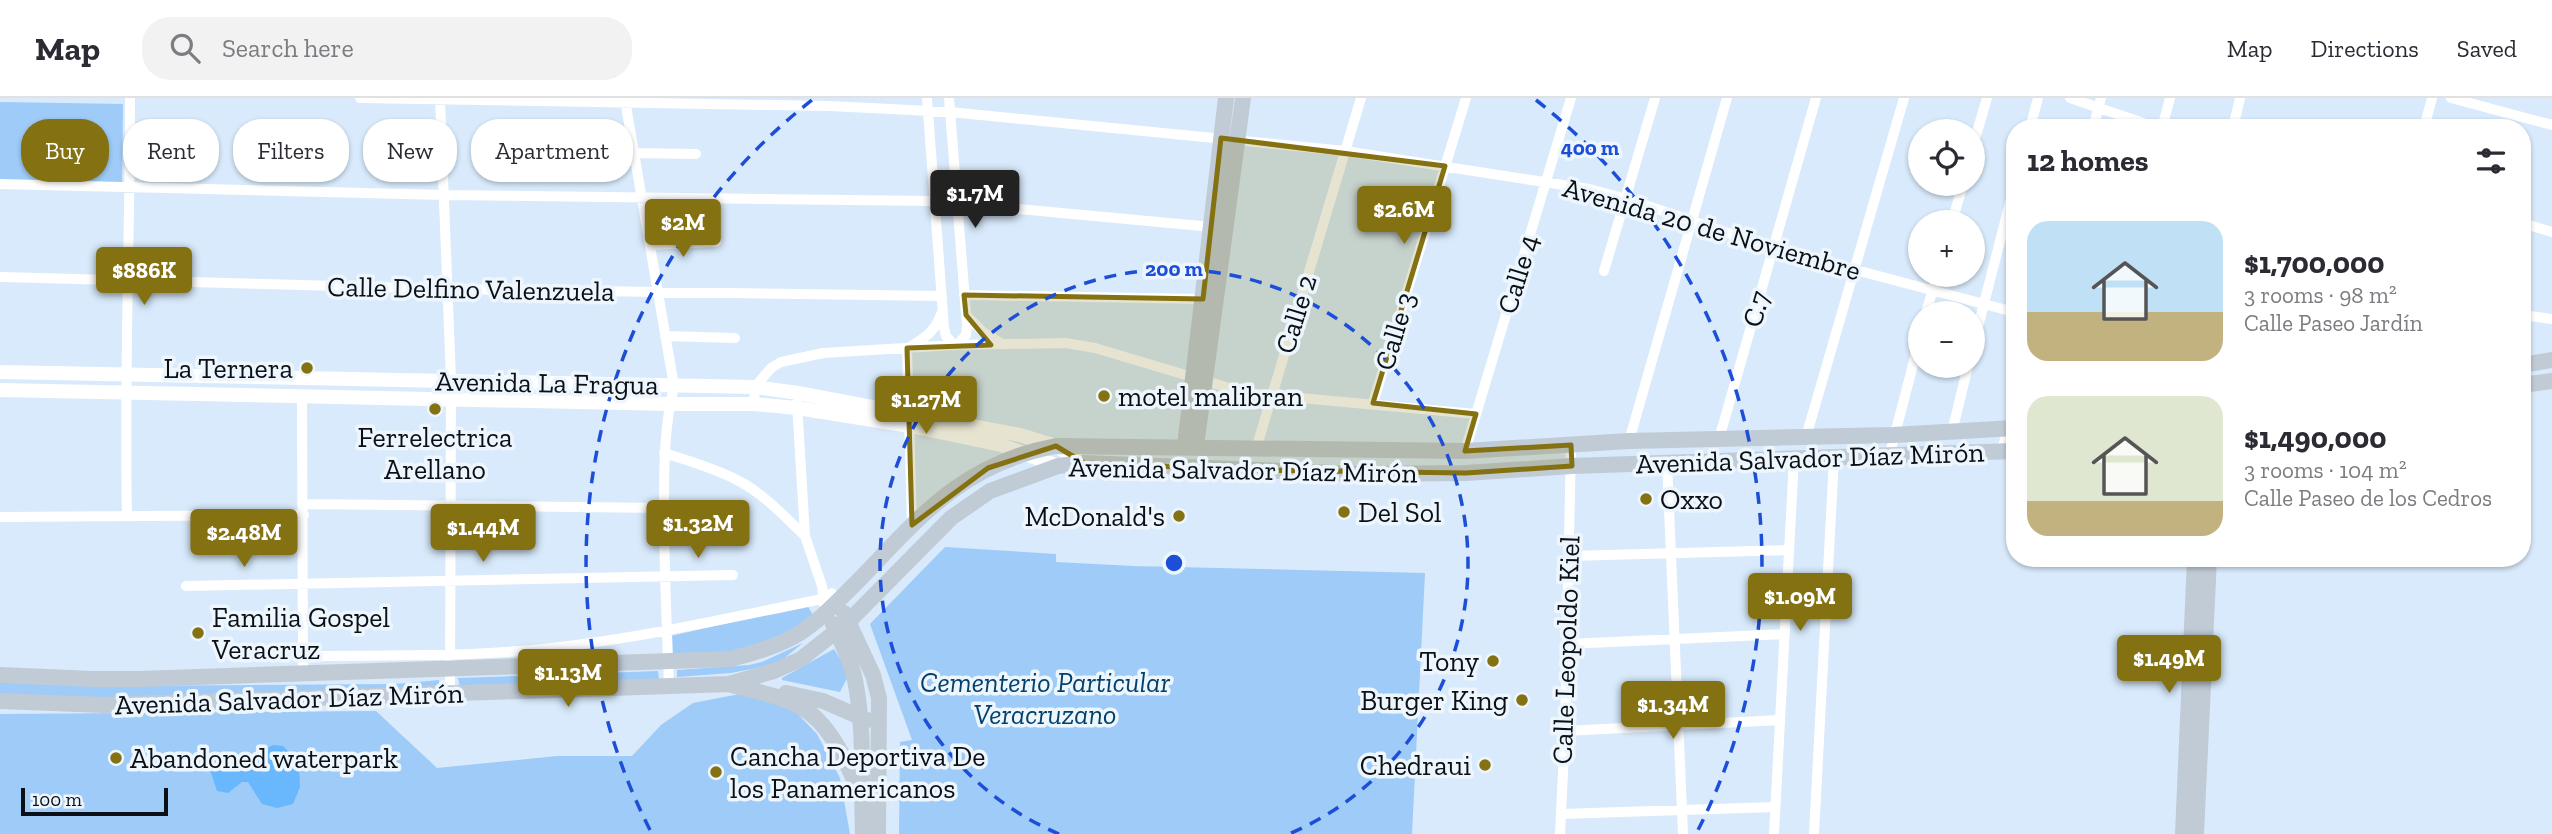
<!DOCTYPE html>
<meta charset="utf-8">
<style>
:root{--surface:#fff;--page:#f2f2f3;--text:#2b2b33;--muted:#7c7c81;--line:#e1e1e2;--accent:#837112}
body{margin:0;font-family:"Zilla Slab",serif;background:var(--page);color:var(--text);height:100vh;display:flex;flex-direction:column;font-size:26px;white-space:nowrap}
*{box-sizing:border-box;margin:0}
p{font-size:23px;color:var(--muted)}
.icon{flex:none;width:38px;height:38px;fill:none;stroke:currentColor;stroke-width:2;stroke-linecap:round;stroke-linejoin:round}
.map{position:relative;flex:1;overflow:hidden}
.side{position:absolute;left:2006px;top:21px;width:525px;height:448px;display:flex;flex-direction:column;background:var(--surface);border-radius:28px;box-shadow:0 2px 5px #0004}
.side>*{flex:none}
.guide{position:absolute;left:21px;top:21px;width:665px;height:63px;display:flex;gap:14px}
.fabs{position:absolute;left:1908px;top:21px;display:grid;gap:14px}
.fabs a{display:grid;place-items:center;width:77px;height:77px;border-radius:50%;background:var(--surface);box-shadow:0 2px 5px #0004;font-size:35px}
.scale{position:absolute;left:21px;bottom:18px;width:147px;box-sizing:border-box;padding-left:7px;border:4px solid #0a1016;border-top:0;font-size:19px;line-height:24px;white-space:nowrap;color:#0a1016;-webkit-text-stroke:5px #eef6fd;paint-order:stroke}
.price{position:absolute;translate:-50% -60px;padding:0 16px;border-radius:7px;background:var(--accent);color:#fff;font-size:23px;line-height:46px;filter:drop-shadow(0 2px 4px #0008)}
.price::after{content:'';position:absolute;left:50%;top:42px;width:21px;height:16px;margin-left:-10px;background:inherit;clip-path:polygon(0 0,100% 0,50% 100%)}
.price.current{background:#222;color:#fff}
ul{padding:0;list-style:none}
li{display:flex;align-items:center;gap:21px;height:175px;padding:0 21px}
li span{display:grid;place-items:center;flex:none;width:196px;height:140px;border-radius:21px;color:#555}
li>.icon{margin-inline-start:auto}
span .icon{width:84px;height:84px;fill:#fffc;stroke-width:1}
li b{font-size:30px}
h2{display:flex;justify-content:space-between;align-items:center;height:84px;padding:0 21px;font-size:30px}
.tag{padding:0 24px;border-radius:28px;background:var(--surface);box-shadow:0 2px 5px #0004;font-size:24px;line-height:63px}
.tag.current{background:var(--accent);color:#fff}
header{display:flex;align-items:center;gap:42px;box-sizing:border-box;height:98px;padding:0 35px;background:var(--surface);border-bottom:2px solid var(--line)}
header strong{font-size:33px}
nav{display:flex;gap:38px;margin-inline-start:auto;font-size:24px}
.search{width:490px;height:63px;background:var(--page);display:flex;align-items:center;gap:18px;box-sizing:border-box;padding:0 24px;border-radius:28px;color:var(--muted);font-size:26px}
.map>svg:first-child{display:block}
.green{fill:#9ecbf7}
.water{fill:#69b7fc}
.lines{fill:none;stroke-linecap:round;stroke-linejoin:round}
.minor{stroke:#fff;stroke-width:10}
.tertiary{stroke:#fff;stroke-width:14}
.secondary{stroke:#c0cbd6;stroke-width:16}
.marked{fill:#837112;fill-opacity:0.2;stroke:#837112;stroke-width:5;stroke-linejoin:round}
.ring{fill:none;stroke:#1d4ed8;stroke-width:3.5;stroke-dasharray:12 9}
.poi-dot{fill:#837112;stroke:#eef6fd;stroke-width:2.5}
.labels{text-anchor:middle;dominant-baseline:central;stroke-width:7;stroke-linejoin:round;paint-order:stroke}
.street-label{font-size:28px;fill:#0a1016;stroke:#eef6fd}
.poi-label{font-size:28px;fill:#0a1016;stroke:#eef6fd;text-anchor:start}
.park-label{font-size:28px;font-style:italic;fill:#03406c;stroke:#eef6fd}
.centre{fill:#1d4ed8;stroke:#eef6fd;stroke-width:3.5}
.ring-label{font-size:21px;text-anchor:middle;font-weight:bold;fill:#1d4ed8;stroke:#eef6fd;stroke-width:7;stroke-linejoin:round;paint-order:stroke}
</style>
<header>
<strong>Map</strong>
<div class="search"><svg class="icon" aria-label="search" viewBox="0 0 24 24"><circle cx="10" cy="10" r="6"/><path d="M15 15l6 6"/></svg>Search here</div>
<nav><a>Map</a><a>Directions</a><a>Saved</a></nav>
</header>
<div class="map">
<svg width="2552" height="736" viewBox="0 0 2552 736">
<rect width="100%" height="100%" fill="#d8eafb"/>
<path class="green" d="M0,4L123,6L122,88L0,85Z
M945,449L1056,456V464L1133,468L1425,475L1412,736H899L900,644L912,642L870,526Z
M807,507L813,517L791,533L726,558L672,557L671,538Z
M803,545L777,566L731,575L677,579V572L749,567L762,564Z
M834,551L849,576L840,594L782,582V580Z
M658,573L659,582L460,589L458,580Z
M439,582V590L123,603L0,599V584L115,588L395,586Z
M750,594L793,611L817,636L840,680L850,736H0V616L376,613L437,670L557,658H632L661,627L693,605Z"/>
<path class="water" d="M273,647L283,648L299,665L300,689L293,706L277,710L262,706L248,684H242L228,695L217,693L211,675L217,657L233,654L249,659Z"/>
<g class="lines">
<path class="minor" d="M360,0L829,8L950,14L1345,53L1589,91L1627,101L1773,150L2014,214
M440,0L451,282L450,596
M927,0L944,230L946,238L954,247
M949,0L967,228L966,237L957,247
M2070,0L2158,30
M2451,0L2552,27
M625,2L674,288C664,329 664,369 664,411C664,471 667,530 669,589
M2030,30L2038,0
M2093,30L2101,0
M2162,30L2170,0
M2233,30L2240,0
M2424,30L2432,0
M1972,51L1987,0
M634,55L696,56
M0,86L444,97L934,103L1212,129
M1952,124L1963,86
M2522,125L2552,134
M650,147L716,144
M1604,173L1655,0
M0,179L447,191L942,198
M964,197L1203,201
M1926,215L1937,177
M966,217L983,234L1002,246
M2522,217L2552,221
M665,238L735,240
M910,249C924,240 936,233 941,216
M907,250L912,427
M1972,252L2014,89
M302,297L303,576
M797,305L805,438L822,488L824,506
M1373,305L1466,0
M754,306L755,289L771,270L781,264L823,255L954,247L1066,245L1095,250L1246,295L1476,316
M1952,334L1968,268
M1806,339L1904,0
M1719,341L1816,0
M1629,343L1727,0
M1256,351L1361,0
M1465,353L1571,0
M2001,354L2014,315
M664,355C689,363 714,370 737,382C763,395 784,418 805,438
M1889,359L1920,240
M1667,364L1683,736
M304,406L664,410
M127,418C124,279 130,139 130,0
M0,419L304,417
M1570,458L1789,452
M186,488L733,477
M1567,546L1785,536
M303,558C371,557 439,559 506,554C613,547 717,522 822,501L832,495
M1565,633L1780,622
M1561,716L1775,709
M1560,736L1565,633L1571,347
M1774,736L1794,360
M1814,736L1834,360"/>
<path class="tertiary" d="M0,274L755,289L798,295L1020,337L1056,348L1084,365
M0,292L670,306H754L797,310L910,328L1001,347L1058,368"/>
<path class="secondary" d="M2522,267L2552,262
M2522,287L2552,283
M1185,348L1226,0
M1196,348L1243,0
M844,515L873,577L879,600L878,736
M833,526C841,544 851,562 855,582C865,632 861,686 863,736
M0,577L93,581H139L730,561C755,555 779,548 800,535C820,522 836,505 853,488C885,456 916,419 953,392C985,369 1018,355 1056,348L1465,353L1629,343L1893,337L2014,330
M729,586C752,593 780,597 801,609C831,626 846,664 859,693
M786,595L823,603L867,622
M0,603L103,607L729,586L774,573L801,561L848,524L951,420L990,393L1058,368L1084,365L1356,376L1466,375L1572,368L2014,353
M2183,736L2195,460
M2196,736L2209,460"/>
</g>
<path class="marked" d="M1221,40L1445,68L1373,305L1476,316L1465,353L1571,347L1572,368L1466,375L1248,372L1084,365L1056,348L988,370L912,427L907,250L991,247L966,217L964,197L1203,201Z"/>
<g class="ring">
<path d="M1059 736A294 294 0 1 1 1289 736"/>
<path d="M650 732A588 588 0 0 1 812 2M1536 2A588 588 0 0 1 1698 732"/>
</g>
<g class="poi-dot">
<circle cx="307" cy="270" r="7"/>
<circle cx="1104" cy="298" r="7"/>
<circle cx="435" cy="311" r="7"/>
<circle cx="1646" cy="401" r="7"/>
<circle cx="1344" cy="414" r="7"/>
<circle cx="1179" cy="418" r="7"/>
<circle cx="198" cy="535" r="7"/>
<circle cx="1493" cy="563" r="7"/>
<circle cx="1522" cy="602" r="7"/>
<circle cx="116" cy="660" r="7"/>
<circle cx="1485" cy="667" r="7"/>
<circle cx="716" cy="674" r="7"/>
</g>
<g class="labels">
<g class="street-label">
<text transform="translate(1712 131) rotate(16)">Avenida 20 de Noviembre</text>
<text transform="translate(1518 176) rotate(-73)">Calle 4</text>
<text transform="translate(471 191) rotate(1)">Calle Delfino Valenzuela</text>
<text transform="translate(1756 211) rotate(-74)">C.7</text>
<text transform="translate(1296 216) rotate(-73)">Calle 2</text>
<text transform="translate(1395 233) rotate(-73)">Calle 3</text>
<text transform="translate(547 285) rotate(1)">Avenida La Fragua</text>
<text transform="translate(1810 360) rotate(-2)">Avenida Salvador Díaz Mirón</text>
<text transform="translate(1243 372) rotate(1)">Avenida Salvador Díaz Mirón</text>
<text transform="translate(1566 552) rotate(-88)">Calle Leopoldo Kiel</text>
<text transform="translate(289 601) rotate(-2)">Avenida Salvador Díaz Mirón</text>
</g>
<g class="poi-label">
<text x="293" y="270" text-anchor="end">La Ternera</text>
<text x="1118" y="298">motel malibran</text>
<text x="435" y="339" text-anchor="middle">Ferrelectrica<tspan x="435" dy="32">Arellano</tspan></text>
<text x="1660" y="401">Oxxo</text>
<text x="1358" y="414">Del Sol</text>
<text x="1165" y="418" text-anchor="end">McDonald's</text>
<text x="212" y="519">Familia Gospel<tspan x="212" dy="32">Veracruz</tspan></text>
<text x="1479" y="563" text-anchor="end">Tony</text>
<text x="1508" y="602" text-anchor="end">Burger King</text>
<text x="730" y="658">Cancha Deportiva De<tspan x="730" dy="32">los Panamericanos</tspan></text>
<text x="130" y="660">Abandoned waterpark</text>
<text x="1471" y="667" text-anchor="end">Chedraui</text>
</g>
<g class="park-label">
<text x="1045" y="584">Cementerio Particular<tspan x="1045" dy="32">Veracruzano</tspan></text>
</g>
</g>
<circle cx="1174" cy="465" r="10" class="centre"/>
<g class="ring-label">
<text x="1590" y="57">400 m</text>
<text x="1174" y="178">200 m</text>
</g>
</svg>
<div class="fabs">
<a><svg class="icon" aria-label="locate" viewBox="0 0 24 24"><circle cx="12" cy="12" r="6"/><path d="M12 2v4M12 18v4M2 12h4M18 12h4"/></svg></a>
<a>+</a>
<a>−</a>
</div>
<div class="scale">100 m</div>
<b class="price current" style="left:975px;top:132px">$1.7M</b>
<b class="price" style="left:1404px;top:148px">$2.6M</b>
<b class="price" style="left:683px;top:161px">$2M</b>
<b class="price" style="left:144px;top:209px">$886K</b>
<b class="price" style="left:926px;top:338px">$1.27M</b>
<b class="price" style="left:698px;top:462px">$1.32M</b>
<b class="price" style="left:483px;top:466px">$1.44M</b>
<b class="price" style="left:244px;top:471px">$2.48M</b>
<b class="price" style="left:1800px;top:535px">$1.09M</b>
<b class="price" style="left:2169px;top:597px">$1.49M</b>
<b class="price" style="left:568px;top:611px">$1.13M</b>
<b class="price" style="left:1673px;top:643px">$1.34M</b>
<div class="guide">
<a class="tag current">Buy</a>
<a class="tag">Rent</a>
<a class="tag">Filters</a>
<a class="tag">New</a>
<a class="tag">Apartment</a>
</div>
<section class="side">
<h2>12 homes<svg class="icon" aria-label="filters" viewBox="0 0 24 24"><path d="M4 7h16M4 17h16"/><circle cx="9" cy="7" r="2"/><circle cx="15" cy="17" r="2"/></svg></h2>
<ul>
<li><span style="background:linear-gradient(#bfe0f5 65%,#c2b280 0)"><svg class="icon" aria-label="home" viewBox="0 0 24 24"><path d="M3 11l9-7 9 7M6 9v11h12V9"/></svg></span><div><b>$1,700,000</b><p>3 rooms · 98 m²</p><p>Calle Paseo Jardín</p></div></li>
<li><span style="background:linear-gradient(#dfe7d0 75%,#c2b280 0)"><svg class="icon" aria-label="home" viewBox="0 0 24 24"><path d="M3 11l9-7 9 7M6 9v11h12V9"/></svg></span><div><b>$1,490,000</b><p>3 rooms · 104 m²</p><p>Calle Paseo de los Cedros</p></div></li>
</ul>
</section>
</div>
